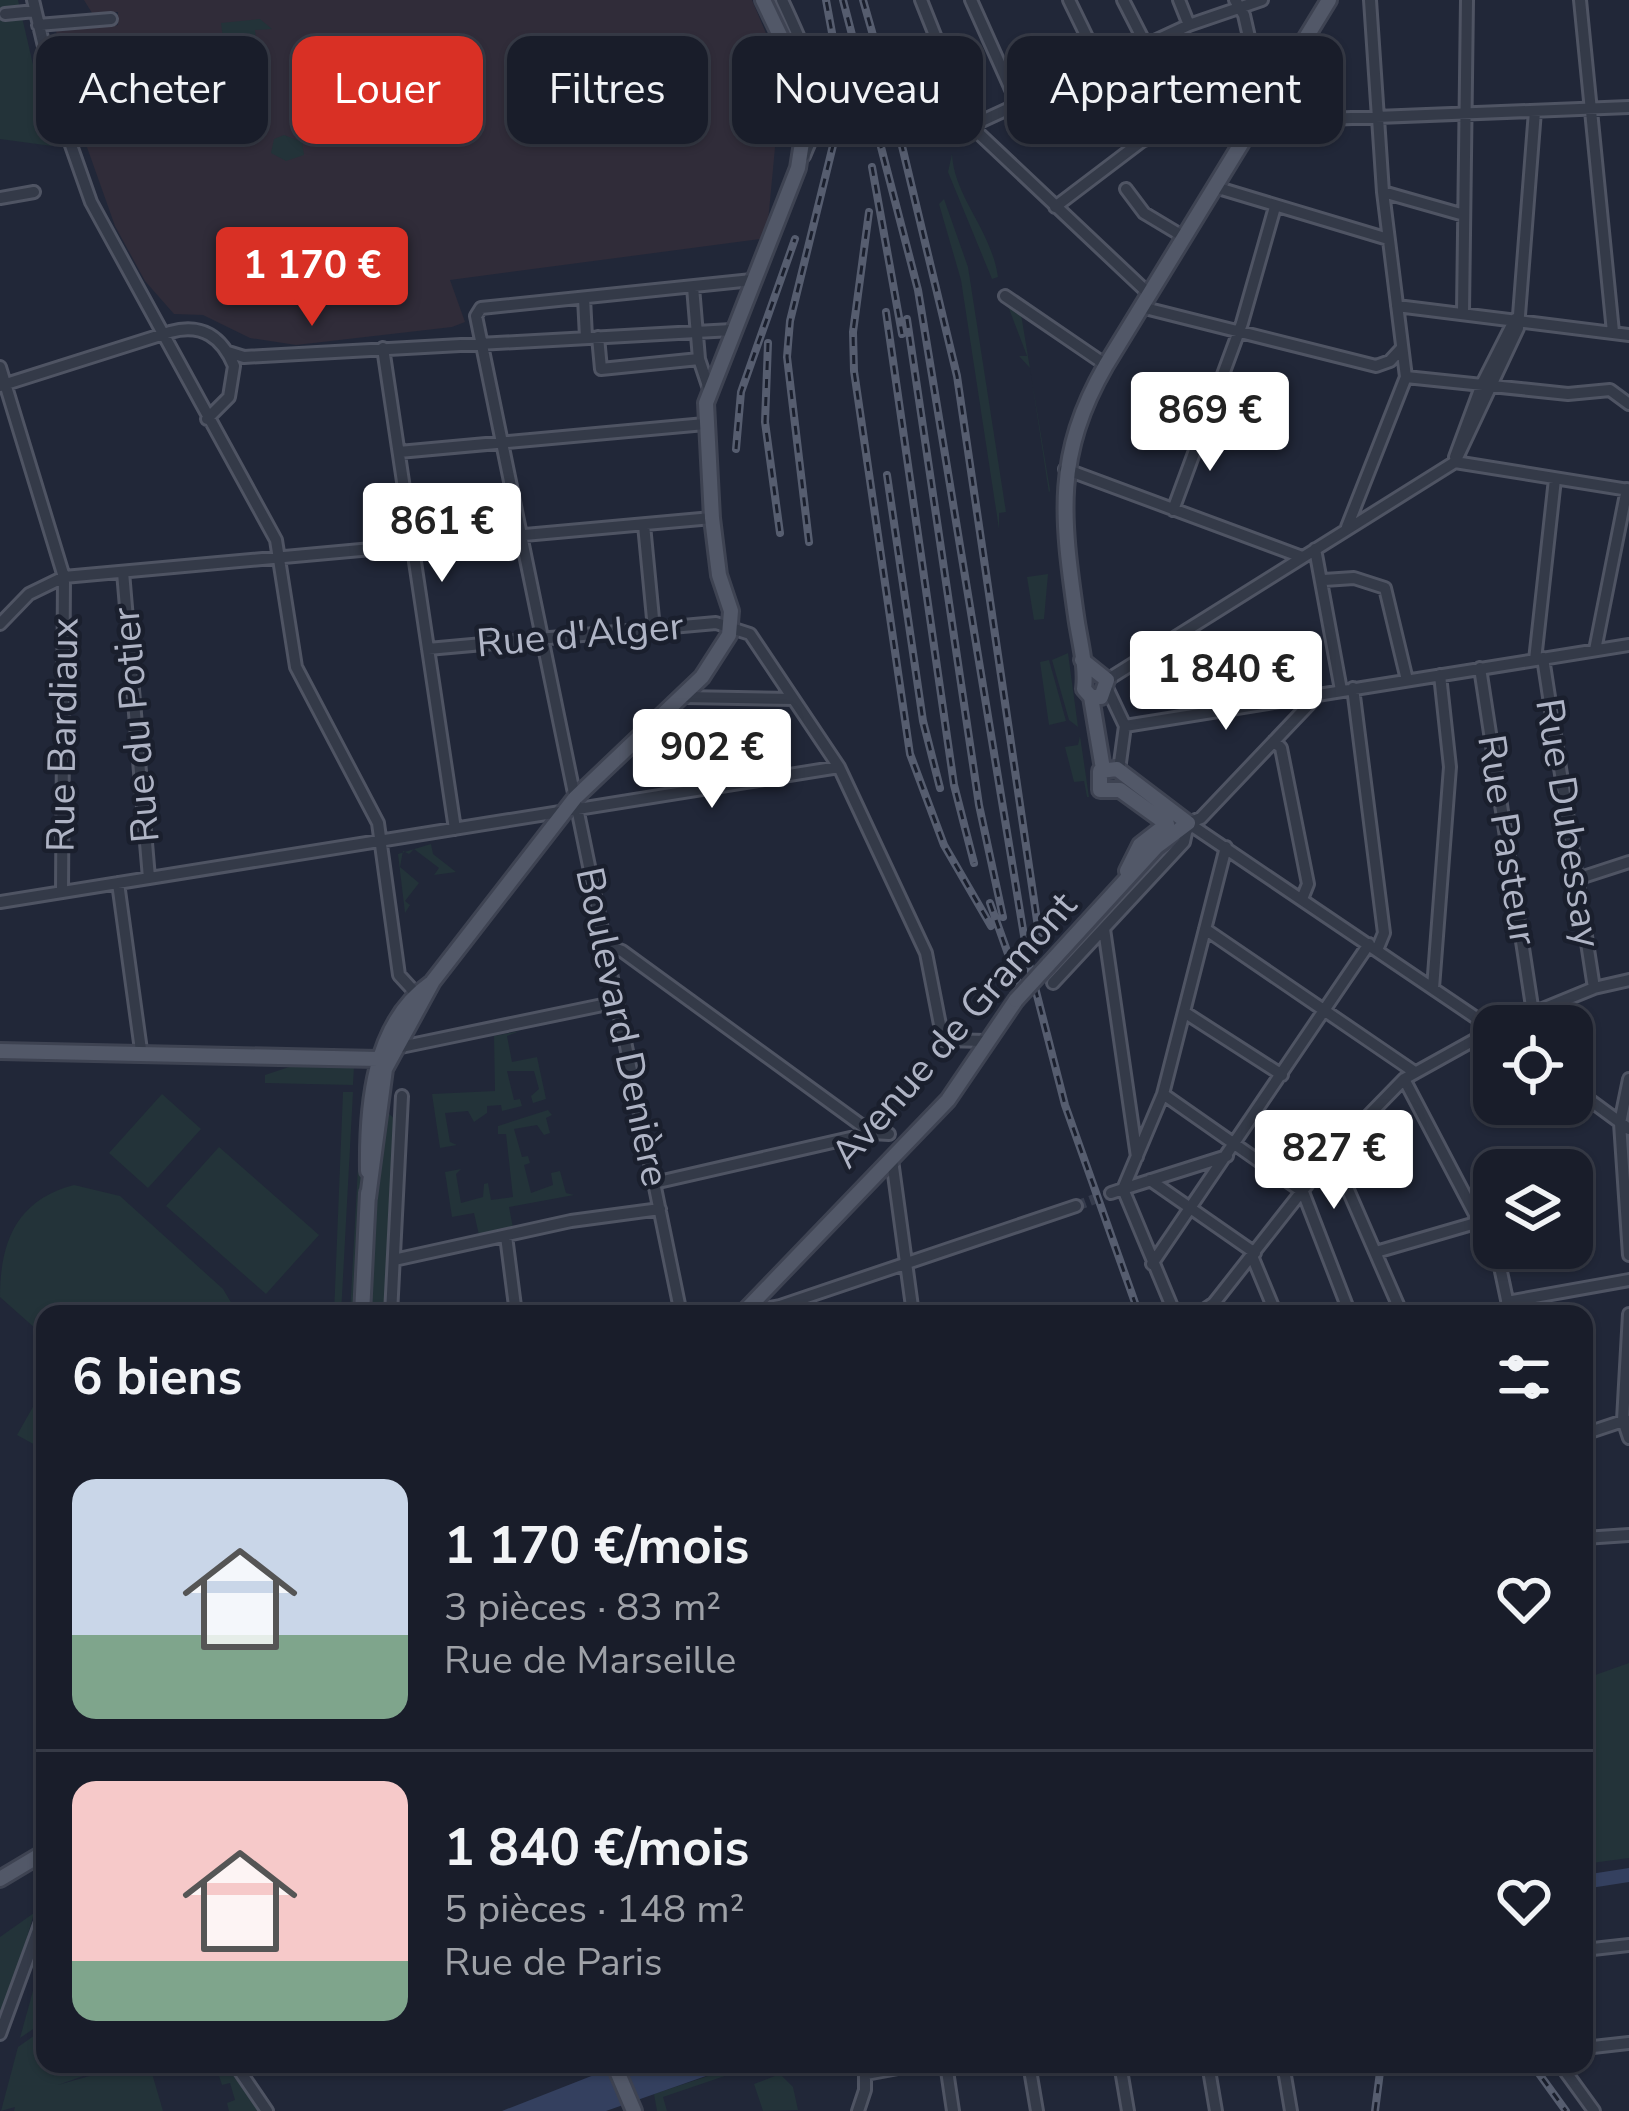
<!DOCTYPE html>
<html lang="fr">
<meta charset="utf-8">
<style>
:root{--surface:#191d2a;--page:#262a36;--text:#f1f3f6;--muted:#9fa2a8;--line:#373b47;--accent:#d93025}
body{margin:0;font-family:"Nunito Sans",sans-serif;background:var(--page);color:var(--text);height:100vh;display:flex;flex-direction:column;font-size:45px;white-space:nowrap}
*{box-sizing:border-box;margin:0}
p{font-size:39px;color:var(--muted)}
.icon{flex:none;width:66px;height:66px;fill:none;stroke:currentColor;stroke-width:2;stroke-linecap:round;stroke-linejoin:round}
.map{position:relative;flex:1;overflow:hidden}
.panel{position:absolute;left:36px;top:1305px;width:1557px;height:768px;display:flex;flex-direction:column;background:var(--surface);border-radius:24px;box-shadow:0 3px 9px #0004,0 0 0 3px var(--line)}
.panel>*{flex:none}
.guide{position:absolute;left:36px;top:36px;width:1557px;height:108px;display:flex;gap:24px}
.fabs{position:absolute;left:1473px;top:1005px;display:grid;gap:24px}
.fabs a{display:grid;place-items:center;width:120px;height:120px;border-radius:24px;background:var(--surface);box-shadow:0 3px 9px #0004,0 0 0 3px var(--line);font-size:60px}
.price{position:absolute;translate:-50% -102px;padding:0 27px;border-radius:12px;background:#fff;color:#222;font-size:39px;line-height:78px;filter:drop-shadow(0 3px 6px #0008)}
.price::after{content:'';position:absolute;left:50%;top:72px;width:36px;height:27px;margin-left:-18px;background:inherit;clip-path:polygon(0 0,100% 0,50% 100%)}
.price.on{background:var(--accent);color:#fff}
ul{padding:0;list-style:none}
li{display:flex;align-items:center;gap:36px;height:300px;padding:0 36px}
li+li{border-top:3px solid var(--line)}
li span{display:grid;place-items:center;flex:none;width:336px;height:240px;border-radius:24px;color:#555}
li>.icon{margin-inline-start:auto}
span .icon{width:144px;height:144px;fill:#fffc;stroke-width:1}
li b{font-size:51px}
h2{display:flex;justify-content:space-between;align-items:center;height:144px;padding:0 36px;font-size:51px}
.pill{padding:0 42px;border-radius:24px;background:var(--surface);box-shadow:0 3px 9px #0004,0 0 0 3px var(--line);font-size:42px;line-height:108px}
.pill.on{background:var(--accent);color:#fff}
.map>svg:first-child{display:block}
.medical{fill:#302c39}
.green{fill:#233339}
.water{fill:#34405f}
.lines{fill:none;stroke-linecap:round;stroke-linejoin:round}
.minor-tunnel{stroke:#363c4d;stroke-width:10;stroke-dasharray:10 5;stroke-linecap:butt}
.minor-casing{stroke:#4f5463;stroke-width:16}
.major-casing{stroke:#3e4352;stroke-width:20}
.minor{stroke:#343a48;stroke-width:10}
.major{stroke:#525868;stroke-width:14}
.rail-casing{stroke:#565d6f;stroke-width:8}
.rail{stroke:#1a1f2d;stroke-width:3;stroke-dasharray:9;stroke-linecap:butt}
.major-bridge-casing{stroke:#3e4352;stroke-width:20;stroke-linecap:butt}
.major-bridge{stroke:#525868;stroke-width:14}
.labels{text-anchor:middle;dominant-baseline:central;stroke-width:9;stroke-linejoin:round;paint-order:stroke}
.street-label{font-size:39px;fill:#afb4c5;stroke:#1a1f2d}
</style>
<div class="map">
<svg width="1629" height="2111" viewBox="0 0 1629 2111">
<rect width="100%" height="100%" fill="#212738"/>
<path class="medical" d="M84,0H752L768,38L779,105L768,222L760,239L450,280L465,322L452,327L296,345L250,338L203,315L174,314L145,281L115,226L77,119L56,31L118,25V12L92,13Z"/>
<path class="green" d="M0,0H18L52,146L0,139Z
M260,19L272,29L255,30L257,48L225,53L221,23Z
M284,135L302,142L304,155L286,161L271,153L274,139Z
M952,154C954,197 991,229 998,277L992,279L948,172Z
M944,199L968,267L1006,512L999,513V529L961,280L939,204Z
M1008,306L1021,314L1050,490L1049,493L1030,368L1019,356H1027Z
M1048,574L1044,619L1034,620L1027,577Z
M1068,653L1078,727L1069,720L1052,660Z
M1049,660L1066,721L1049,725L1040,662Z
M1080,736L1089,797H1087L1084,781L1074,782L1065,747L1078,745Z
M431,844L433,854L456,872L434,875L439,868L414,849L409,854L403,851L400,867L419,883L405,901L410,905L405,913L398,854Z
M520,1031L507,1036L512,1062L537,1057L546,1099L533,1103L531,1096L539,1089L534,1071H507L514,1100L520,1099L522,1106L502,1111L501,1105L487,1106V1113L474,1122L468,1111L445,1113L450,1142L457,1145L440,1148L432,1094L495,1091L494,1036Z
M298,1064L354,1066L353,1085L265,1083V1075Z
M343,1092H353L341,1314H334Z
M362,1093L369,1095L357,1314H350Z
M162,1094L201,1129L148,1188L109,1153Z
M383,1097L389,1098L388,1113L396,1120L386,1314H367Z
M548,1110L552,1115L546,1118L550,1133L544,1135L537,1125L514,1129L522,1157L528,1156L530,1163L524,1165L531,1193L553,1185L551,1173L560,1171L566,1193L574,1195L509,1207L513,1228L479,1235L474,1213L452,1217L445,1172L461,1169L456,1174L461,1203L483,1197L484,1184L488,1183L491,1200L513,1197L506,1134H498V1126Z
M219,1147L319,1235L266,1294L166,1206Z
M74,1185L120,1196L223,1289L238,1314H45V1337L0,1297C0,1241 17,1200 74,1185Z
M38,1398L45,1402V1432L37,1446L17,1435Z
M1629,1663V1858L1584,1864V1679Z
M34,1913L5,2015L0,2026V1937Z
M45,1947V2021L20,2038Z
M45,2028V2064L114,2065L58,2085L131,2064H170L151,2070L163,2111H14L15,2107L1,2111L18,2047Z
M215,2064H226L258,2111H229L227,2103L235,2100L230,2083L222,2085Z
M744,2064H760L663,2097L667,2111H657L654,2094Z
M780,2074L793,2087L798,2110L763,2111L754,2084Z"/>
<path class="water" d="M1629,1868V1882L1584,1889V1875Z
M622,2064H740L606,2111H502Z"/>
<g class="lines">
<path class="minor-tunnel" d="M1076,1206L1111,1193"/>
<defs>
<path id="minor" d="M33,0L60,114L91,202L276,540L296,667L378,823L399,975L421,999
M782,0C805,50 831,101 804,156
M921,0L971,126L1149,294
M971,0L1018,105
M1069,0L1101,66
M1123,0L1146,45
M1179,0L1189,25
M1235,0L1244,15L1261,90L1269,98
M1580,0L1613,332
M5,14L35,11
M38,25L111,19
M1091,71L1142,141
M971,126L1189,25L1262,0
M1215,187L1388,239
M1126,189L1144,213L1184,237
M1383,192L1464,215
M0,198L34,192
M1055,207L1142,141L1179,125L1629,107
M693,287L699,359L709,389
M1005,296L1106,365
M584,298L586,337
M1397,306L1629,335
M1141,307L1376,366L1390,361L1402,348
M1463,312L1467,0
M598,337L601,369L699,359
M383,348L455,829
M228,352L244,357L732,330
M0,367L64,577L62,892
M1406,377L1568,394L1610,390L1629,404
M0,386L170,332C202,323 222,337 234,366L229,397L207,419
M399,452L705,424
M1455,457L1482,384L1515,319
M1455,462L1629,490
M1065,469L1302,557
M1173,510L1242,323L1275,207
M644,525L654,629
M1347,527L1406,377L1383,192L1370,0
M1315,549L1341,690
M123,572L149,878
M1324,580L1354,578L1385,588L1407,680
M0,624L29,594L64,577L712,518
M428,649L716,623L750,634L839,767L926,953L943,1040L986,1041
M1595,650L1627,489
M1543,658L1594,988
M1535,660L1555,479
M1480,668L1535,1026
M1107,680L1455,462L1518,328L1535,111
M1353,688L1384,933L1377,950
M1108,690L1125,726L1119,770
M684,697L793,699
M1125,726L1629,645
M1274,741L1281,748L1308,884L1302,899
M1188,823L1494,1030
M1188,823L1201,818L1317,696
M1577,879L1629,862
M118,883L141,1050
M0,902L839,767
M1104,929L1137,1157
M1205,929L1413,1071
M605,945L622,951L872,1133L889,1134
M1053,983L1184,842L1188,823
M1433,988L1450,767L1440,675
M1184,1012L1282,1075
M1501,1026L1594,988L1629,980
M396,1048L617,1002
M1404,1079L1479,1222
M1629,1079L1620,1123L1629,1255
M1572,1087L1629,1129
M1163,1094L1303,1192L1350,1314
M1332,1153L1402,1314
M892,1160L913,1314
M1150,1180L1255,1253
M654,1183L872,1133
M1111,1193L1123,1189L1163,1094L1226,847
M506,1236L516,1314
M1496,1248L1510,1314
M1376,1252L1479,1222L1490,1227L1494,1240
M1252,1256L1276,1314
M394,1260L571,1221L660,1209
M1152,1264L1369,944
M1507,1302L1629,1280
M743,1313L780,1306L1076,1206
M391,1314L402,1096
M681,1314L476,316L481,308L752,280
M1175,1314L1123,1189L1227,1156
M1198,1314L1214,1303L1332,1153L1404,1079L1494,1029
M1629,1314L1623,1420L1629,1438
M1584,1434L1626,1420
M1584,1538L1629,1535
M1584,1950L1629,1945
M0,2034L45,1911
M1584,2048L1629,2043
M235,2064L267,2111
M946,2064L953,2111
M1029,2064L1037,2111
M1120,2064L1128,2111
M1208,2064L1216,2111
M1283,2064L1291,2111
M1560,2064L1594,2111
M866,2074L920,2064
M858,2111L865,2090V2064"/>
<path id="major" d="M1082,660L1107,680L1101,697H1091L1084,689C1087,666 1079,639 1076,616C1062,517 1054,455 1106,365L1329,0
M1091,697L1103,769
M1120,790H1100V771L1117,769L1188,823
M1120,790L1167,824
M1127,871L1140,845L1167,824
M1048,965L1156,847L1188,823
M0,1051L378,1059
M368,1171C367,1107 373,1024 430,984
M368,1198L385,1069L433,981L575,798L702,677L729,635L731,611L719,575L712,518L706,403L798,168L805,123L796,69L763,0
M362,1314L368,1193
M742,1314L948,1100L1016,1000
M0,1879L45,1852
M614,2064L634,2111"/>
</defs>
<use href="#minor" class="minor-casing"/>
<use href="#major" class="major-casing"/>
<use href="#minor" class="minor"/>
<use href="#major" class="major"/>
<defs>
<path id="rail" d="M843,0L918,290L1028,960L1065,1105L1139,1314
M863,0L882,67
M878,51L909,136
M897,125L957,376L1039,934
M872,167L902,334
M869,212L853,332L854,371L910,754L944,845L991,926
M886,312L954,785L974,863
M907,319L979,805L1003,917
M768,343L765,422L780,533
M736,449L741,392L795,239
M887,475L923,721L940,788
M809,542L787,357L790,321L839,121L842,87L826,0
M990,903L1024,999
M1532,2064L1566,2111
M1375,2111L1381,2064"/>
</defs>
<use href="#rail" class="rail-casing"/>
<use href="#rail" class="rail"/>
<defs>
<path id="major-bridge" d="M1016,1000L1048,965"/>
</defs>
<use href="#major-bridge" class="major-bridge-casing"/>
<use href="#major-bridge" class="major-bridge"/>
</g>
<g class="labels">
<g class="street-label">
<text transform="translate(580 635) rotate(-5)">Rue d'Alger</text>
<text transform="translate(136 725) rotate(-95)">Rue du Potier</text>
<text transform="translate(63 735) rotate(-89)">Rue Bardiaux</text>
<text transform="translate(1568 823) rotate(81)">Rue Dubessay</text>
<text transform="translate(1507 840) rotate(81)">Rue Pasteur</text>
<text transform="translate(622 1027) rotate(78)">Boulevard Denière</text>
<text transform="translate(954 1030) rotate(-49)">Avenue de Gramont</text>
</g>
</g>
</svg>
<div class="fabs">
<a><svg class="icon" aria-label="locate" viewBox="0 0 24 24"><circle cx="12" cy="12" r="6"/><path d="M12 2v4M12 18v4M2 12h4M18 12h4"/></svg></a>
<a><svg class="icon" aria-label="layers" viewBox="0 0 24 24"><path d="M12 4l9 5-9 5-9-5zM3 14l9 5 9-5"/></svg></a>
</div>
<b class="price on" style="left:312px;top:329px">1 170 €</b>
<b class="price" style="left:1210px;top:474px">869 €</b>
<b class="price" style="left:442px;top:585px">861 €</b>
<b class="price" style="left:1226px;top:733px">1 840 €</b>
<b class="price" style="left:712px;top:811px">902 €</b>
<b class="price" style="left:1334px;top:1212px">827 €</b>
<div class="guide">
<a class="pill">Acheter</a>
<a class="pill on">Louer</a>
<a class="pill">Filtres</a>
<a class="pill">Nouveau</a>
<a class="pill">Appartement</a>
</div>
<section class="panel">
<h2>6 biens<svg class="icon" aria-label="filters" viewBox="0 0 24 24"><path d="M4 7h16M4 17h16"/><circle cx="9" cy="7" r="2"/><circle cx="15" cy="17" r="2"/></svg></h2>
<ul>
<li><span style="background:linear-gradient(#c9d6e8 65%,#7fa58c 0)"><svg class="icon" aria-label="home" viewBox="0 0 24 24"><path d="M3 11l9-7 9 7M6 9v11h12V9"/></svg></span><div><b>1 170 €/mois</b><p>3 pièces · 83 m²</p><p>Rue de Marseille</p></div><svg class="icon" aria-label="heart" viewBox="0 0 24 24"><path d="M12 20l-8-8c-3-5 5-10 8-4 3-6 11-1 8 4z"/></svg></li>
<li><span style="background:linear-gradient(#f6c9c9 75%,#7fa58c 0)"><svg class="icon" aria-label="home" viewBox="0 0 24 24"><path d="M3 11l9-7 9 7M6 9v11h12V9"/></svg></span><div><b>1 840 €/mois</b><p>5 pièces · 148 m²</p><p>Rue de Paris</p></div><svg class="icon" aria-label="heart" viewBox="0 0 24 24"><path d="M12 20l-8-8c-3-5 5-10 8-4 3-6 11-1 8 4z"/></svg></li>
</ul>
</section>
</div>
